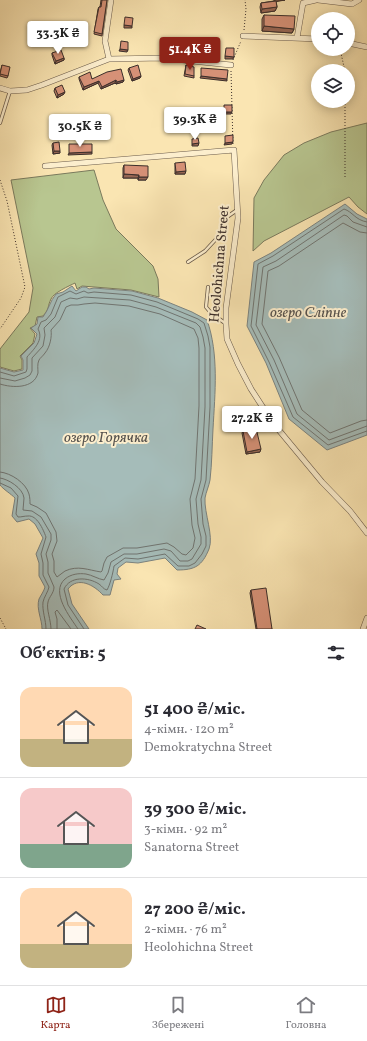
<!DOCTYPE html>
<html lang="uk">
<meta charset="utf-8">
<style>
:root{--surface:#fff;--page:#f7f7f7;--text:#2b2b33;--muted:#7c7c81;--line:#e1e1e2;--accent:#8f2418}
body{margin:0;font-family:Vollkorn,serif;background:var(--page);color:var(--text);height:100vh;display:flex;flex-direction:column;font-size:15px;white-space:nowrap}
*{box-sizing:border-box;margin:0}
p{font-size:13px;color:var(--muted)}
.icon{flex:none;width:22px;height:22px;fill:none;stroke:currentColor;stroke-width:2;stroke-linecap:round;stroke-linejoin:round}
.map{position:relative;height:629px;overflow:hidden}
.details{display:flex;flex-direction:column;background:var(--surface);flex:1}
.details>*{flex:none}
.controls{position:absolute;left:311px;top:12px;display:grid;gap:8px}
.controls a{display:grid;place-items:center;width:44px;height:44px;border-radius:50%;background:var(--surface);box-shadow:0 2px 10px #0003;font-size:20px}
.price{position:absolute;translate:-50% -34px;padding:0 9px;border-radius:4px;background:#fff;color:#222;font-size:13px;line-height:26px;filter:drop-shadow(0 1px 2px #0008)}
.price::after{content:'';position:absolute;left:50%;top:24px;width:12px;height:9px;margin-left:-6px;background:inherit;clip-path:polygon(0 0,100% 0,50% 100%)}
.price.selected{background:var(--accent);color:#fff}
ul{padding:0;list-style:none}
li{display:flex;align-items:center;gap:12px;height:100px;padding:0 20px}
li+li{border-top:1px solid var(--line)}
li span{display:grid;place-items:center;flex:none;width:112px;height:80px;border-radius:12px;color:#555}
li>.icon{margin-inline-start:auto}
span .icon{width:48px;height:48px;fill:#fffc;stroke-width:1}
li b{font-size:17px}
h2{display:flex;justify-content:space-between;align-items:center;height:48px;padding:0 20px;font-size:17px}
.menu{display:flex;justify-content:space-around;align-items:center;height:56px;border-top:1px solid var(--line);background:var(--surface);font-size:11px;color:var(--muted)}
.menu a{display:grid;justify-items:center;gap:2px}
.menu .selected{color:var(--accent)}
.map>svg:first-child{display:block}
.green{fill:#b8c690;stroke:#7a7a5d}
.water{fill:#a5bcb9;stroke:#7b8380}
.lines{fill:none;stroke-linecap:round;stroke-linejoin:round}
.shore{stroke:#707572;stroke-width:1}
.service-casing{stroke:#6b5c4c;stroke-width:4}
.minor-casing{stroke:#6b5c4c;stroke-width:6}
.path{stroke:#3b2e2a;stroke-width:1;stroke-dasharray:1 2;stroke-linecap:butt}
.service{stroke:#fceecd;stroke-width:2.5}
.minor{stroke:#fceecd;stroke-width:5}
.wall{fill:#b87d66;stroke:#3b2e2a}
.shaded-wall{fill:#966653;stroke:#3b2e2a}
.building{fill:#d69177;stroke:#3b2e2a}
.labels{text-anchor:middle;dominant-baseline:central;stroke-width:4;stroke-linejoin:round;paint-order:stroke}
.street-label{font-size:14px;fill:#3b2e2a;stroke:#fceecd}
.water-label{font-size:15px;font-style:italic;fill:#56524e;stroke:#fceecd}
</style>
<div class="map">
<svg width="367" height="629" viewBox="0 0 367 629">
<rect width="100%" height="100%" fill="#fae5b2"/>
<filter id="stains"><feTurbulence type="fractalNoise" baseFrequency=".005" numOctaves="4"/><feColorMatrix values="0 0 0 0 .2 0 0 0 0 .09 0 0 0 0 .02 0 0 0 .5 -.17"/></filter>
<radialGradient id="worn" r=".72"><stop offset=".6" stop-color="#630" stop-opacity="0"/><stop offset="1" stop-color="#630" stop-opacity=".3"/></radialGradient>
<path class="green" d="M367,123V214L358,207L349,197L264,241L253,251L254,198L264,180L284,155L304,143L331,132Z
M94,170L103,200L116,229L153,266L158,279L159,297L131,290L82,286L77,289L75,283C69,286 53,293 51,299C47,307 50,308 43,316L37,317L35,326L30,328L35,334L33,343L20,356L22,360V369L14,371L0,367V349L29,312L33,288L11,180Z"/>
<path class="water" d="M345,204L357,214L367,219V435L327,450L289,419L266,363L247,326L254,262L271,253Z
M72,286L76,291L82,287H86L89,289L94,288L132,291L158,298L192,312L207,320C219,354 215,393 213,429C212,446 212,463 210,480C209,486 206,492 205,498C204,513 214,536 209,549C202,566 195,570 177,570L165,558L138,563L126,562L118,568L117,574L121,579L114,580L110,595H103C94,585 78,576 68,589L72,604L89,629H42C42,619 36,609 39,599C41,595 44,591 45,587L39,576V563L36,554L43,538L35,524L29,519L17,522L12,516L15,498C11,494 3,489 0,485V368L14,372L23,370V360L21,356L34,343L37,334L31,328L37,324L38,317H43C49,309 50,301 56,294L63,292Z"/>
<g class="lines">
<path class="shore" d="M367,222C355,220 353,212 344,209L273,256L258,264L251,326L269,362L293,417L328,445L367,431
M367,227L353,222L347,216L344,215L276,261L263,267L256,325L274,360L297,414L329,440L367,426
M367,233L360,232L343,223L279,266L268,271L262,324L279,357L302,410L330,433L361,421L367,420
M0,372L14,376L26,372L27,369V357C34,349 44,340 38,329L41,322L46,320L51,314L58,297L70,291L76,294L84,291L88,293L94,292L131,295L157,302L198,319L204,323L208,336L210,347V407L206,480L201,499L203,524L206,536V546L202,554L195,563L189,566H178L165,554L138,559L125,558L114,566C113,573 110,585 107,590C103,589 102,586 99,584C88,577 70,576 64,589L68,605L84,629
M0,378L15,381L25,378L30,375L32,371V358L43,346L45,335L44,328L55,317L61,302L70,298L77,299L84,297L130,300L156,307L196,323L200,327L203,337L205,348V407L201,480L196,499L198,524L201,537V544L192,559L188,561H180L171,551L164,549L137,554H124L111,562L108,573L104,580C98,579 92,575 86,574C79,573 71,574 65,579C50,592 70,617 78,629
M0,384C12,388 34,389 38,373C38,369 37,364 39,360C40,358 43,356 45,353C50,347 52,337 51,330L60,320L66,307L71,305H78L84,304L95,303L129,306L160,314L194,329L198,338L199,348V406L195,479L190,499L192,525L195,538L193,548L186,555L182,554L174,547L167,543L137,548H123L107,557L104,563L102,571L101,572C88,570 78,565 65,571C62,573 60,575 57,577L54,572V561L52,554L57,541L56,532L46,513L37,507L30,504C30,501 30,498 29,494C26,483 11,473 0,472
M0,478C8,479 23,488 24,498C24,502 23,506 23,510L32,511L41,517L51,534V540L46,554L48,562V573L54,587C54,593 49,597 48,602C46,609 51,620 51,629
M0,483L11,488L18,496L16,514L18,517C22,517 24,516 28,516C37,515 43,529 46,537L41,554L43,563V575L49,587C48,592 44,597 43,602C42,611 46,620 46,629
M57,629V619L55,612L57,610L71,629"/>
<defs>
<path id="service" d="M0,123L10,91
M188,262L205,251L218,237L227,217L237,210
M208,287L206,307L212,314L225,323"/>
<path id="minor" d="M318,0L352,4L359,0
M243,36L318,39
M297,38L303,3L316,0
M348,43L367,47
M109,59L105,41L111,0
M0,88L10,91L27,90L42,85L109,59L163,58L231,65
M45,166L234,150L238,218L226,308V324L227,339L238,364L251,389L273,423L322,482L350,511L367,533
M363,629L367,618"/>
</defs>
<use href="#service" class="service-casing"/>
<use href="#minor" class="minor-casing"/>
<path class="path" d="M244,30L246,9L245,0
M340,49L345,71
M233,60L241,41
M231,71L233,145
M345,101V177
M0,180L7,201L25,287L21,298L0,329
M0,618L6,629"/>
<use href="#service" class="service"/>
<use href="#minor" class="minor"/>
</g>
<path class="wall" d="M101,0H107L102,36L94,34L98,9L99,7H100Z
M274,0H285L276,1L277,7L275,11L261,13L260,7L261,3L274,1Z
M264,15L294,29L292,33L262,31V19Z
M52,53L64,58V60L55,64L52,55Z
M2,65L8,76L7,78L0,76V73Z
M186,65L194,76V78L184,76Z
M129,68L141,76L140,78L132,81L128,70Z
M79,77L92,79L124,80L123,82L116,84L115,83L101,89L98,83L83,90L79,79Z
M55,88L64,94L57,98L54,91Z
M53,143L60,153L53,154L52,145Z
M175,163L185,174H175Z
M124,165L146,180H138V178H123V168Z
M243,431L260,452L246,454L242,433Z
M251,590L272,629H256L250,593Z"/>
<path class="shaded-wall" d="M275,0H285L274,2Z
M277,7L275,11L261,13L262,9Z
M124,25L132,26V28H124Z
M264,26L294,29L292,33L262,31Z
M120,49L128,50L127,52L119,51Z
M202,52H208V54H201Z
M186,53H193V55H186Z
M225,56L234,57L233,59H225Z
M64,58V60L55,64L56,61Z
M141,76L140,78L132,81L133,79Z
M201,76L227,79V81L200,78Z
M116,80L115,83L101,89L102,87Z
M124,80L123,82L116,84L117,82Z
M99,81L98,83L83,90L84,87Z
M65,92L64,94L57,98L58,95Z
M224,112H232L231,114H223Z
M233,142L232,144L224,145L225,143Z
M199,143L198,146H192V144Z
M54,151H60V153L53,154Z
M92,152V154L68,155L69,153Z
M186,171L185,174H175L176,172Z
M124,174L139,175L138,178H123Z
M139,177H148L146,180H138Z
M261,449L260,452L246,454L247,452Z"/>
<path class="building" d="M102,0H107L102,34L94,32L99,7H101Z
M276,1L277,7L262,9L261,3Z
M264,15L295,16L294,29L264,26Z
M125,17L133,18L132,26L124,25Z
M121,41L128,42V50L120,49Z
M202,44L209,45L208,52H202Z
M186,45H193V53H186Z
M226,48H234V57L225,56Z
M61,50L64,58L56,61L52,53Z
M2,65L10,67L8,76L0,74Z
M138,65L141,76L133,79L129,68Z
M186,65L194,67V76L185,74Z
M201,68L228,70L227,79L201,76Z
M121,69L124,80L117,82L116,80L102,87L99,81L84,87L79,77L90,72L92,79L107,72Z
M62,85L65,92L58,95L55,88Z
M224,105H232V112H224Z
M233,135V142L225,143V136Z
M198,138L199,143L192,144V139Z
M59,142L60,151H54L53,143Z
M69,144H92V152L69,153Z
M185,162L186,171L176,172L175,163Z
M124,165L148,166V177H139V175L124,174Z
M256,428L261,449L247,452L243,431Z
M266,588L272,629H257L251,590Z
M197,625L206,629H195Z"/>
<g class="labels">
<g class="street-label">
<text transform="translate(220 264) rotate(-85)">Heolohichna Street</text>
</g>
<g class="water-label">
<text x="308" y="313">озеро Сліпне</text>
<text x="106" y="438">озеро Горячка</text>
</g>
</g>
<rect width="100%" height="100%" filter="url(#stains)"/>
<rect width="100%" height="100%" fill="url(#worn)"/>
</svg>
<div class="controls">
<a><svg class="icon" aria-label="locate" viewBox="0 0 24 24"><circle cx="12" cy="12" r="6"/><path d="M12 2v4M12 18v4M2 12h4M18 12h4"/></svg></a>
<a><svg class="icon" aria-label="layers" viewBox="0 0 24 24"><path d="M12 4l9 5-9 5-9-5zM3 14l9 5 9-5"/></svg></a>
</div>
<b class="price" style="left:58px;top:55px">33.3K ₴</b>
<b class="price selected" style="left:190px;top:71px">51.4K ₴</b>
<b class="price" style="left:195px;top:141px">39.3K ₴</b>
<b class="price" style="left:80px;top:148px">30.5K ₴</b>
<b class="price" style="left:252px;top:440px">27.2K ₴</b>
</div>
<section class="details">
<h2>Об’єктів: 5<svg class="icon" aria-label="filters" viewBox="0 0 24 24"><path d="M4 7h16M4 17h16"/><circle cx="9" cy="7" r="2"/><circle cx="15" cy="17" r="2"/></svg></h2>
<ul>
<li><span style="background:linear-gradient(#ffd9b3 65%,#c2b280 0)"><svg class="icon" aria-label="home" viewBox="0 0 24 24"><path d="M3 11l9-7 9 7M6 9v11h12V9"/></svg></span><div><b>51 400 ₴/міс.</b><p>4-кімн. · 120 m²</p><p>Demokratychna Street</p></div></li>
<li><span style="background:linear-gradient(#f6c9c9 70%,#7fa58c 0)"><svg class="icon" aria-label="home" viewBox="0 0 24 24"><path d="M3 11l9-7 9 7M6 9v11h12V9"/></svg></span><div><b>39 300 ₴/міс.</b><p>3-кімн. · 92 m²</p><p>Sanatorna Street</p></div></li>
<li><span style="background:linear-gradient(#ffd9b3 70%,#c2b280 0)"><svg class="icon" aria-label="home" viewBox="0 0 24 24"><path d="M3 11l9-7 9 7M6 9v11h12V9"/></svg></span><div><b>27 200 ₴/міс.</b><p>2-кімн. · 76 m²</p><p>Heolohichna Street</p></div></li>
</ul>
</section>
<nav class="menu">
<a class="selected"><svg class="icon" aria-label="map" viewBox="0 0 24 24"><path d="M3 6l6-2 6 2 6-2v14l-6 2-6-2-6 2zM9 4v14M15 6v14"/></svg>Карта</a>
<a><svg class="icon" aria-label="saved" viewBox="0 0 24 24"><path d="M7 4h10v16l-5-4-5 4z"/></svg>Збережені</a>
<a><svg class="icon" aria-label="home" viewBox="0 0 24 24"><path d="M3 11l9-7 9 7M6 9v11h12V9"/></svg>Головна</a>
</nav>
